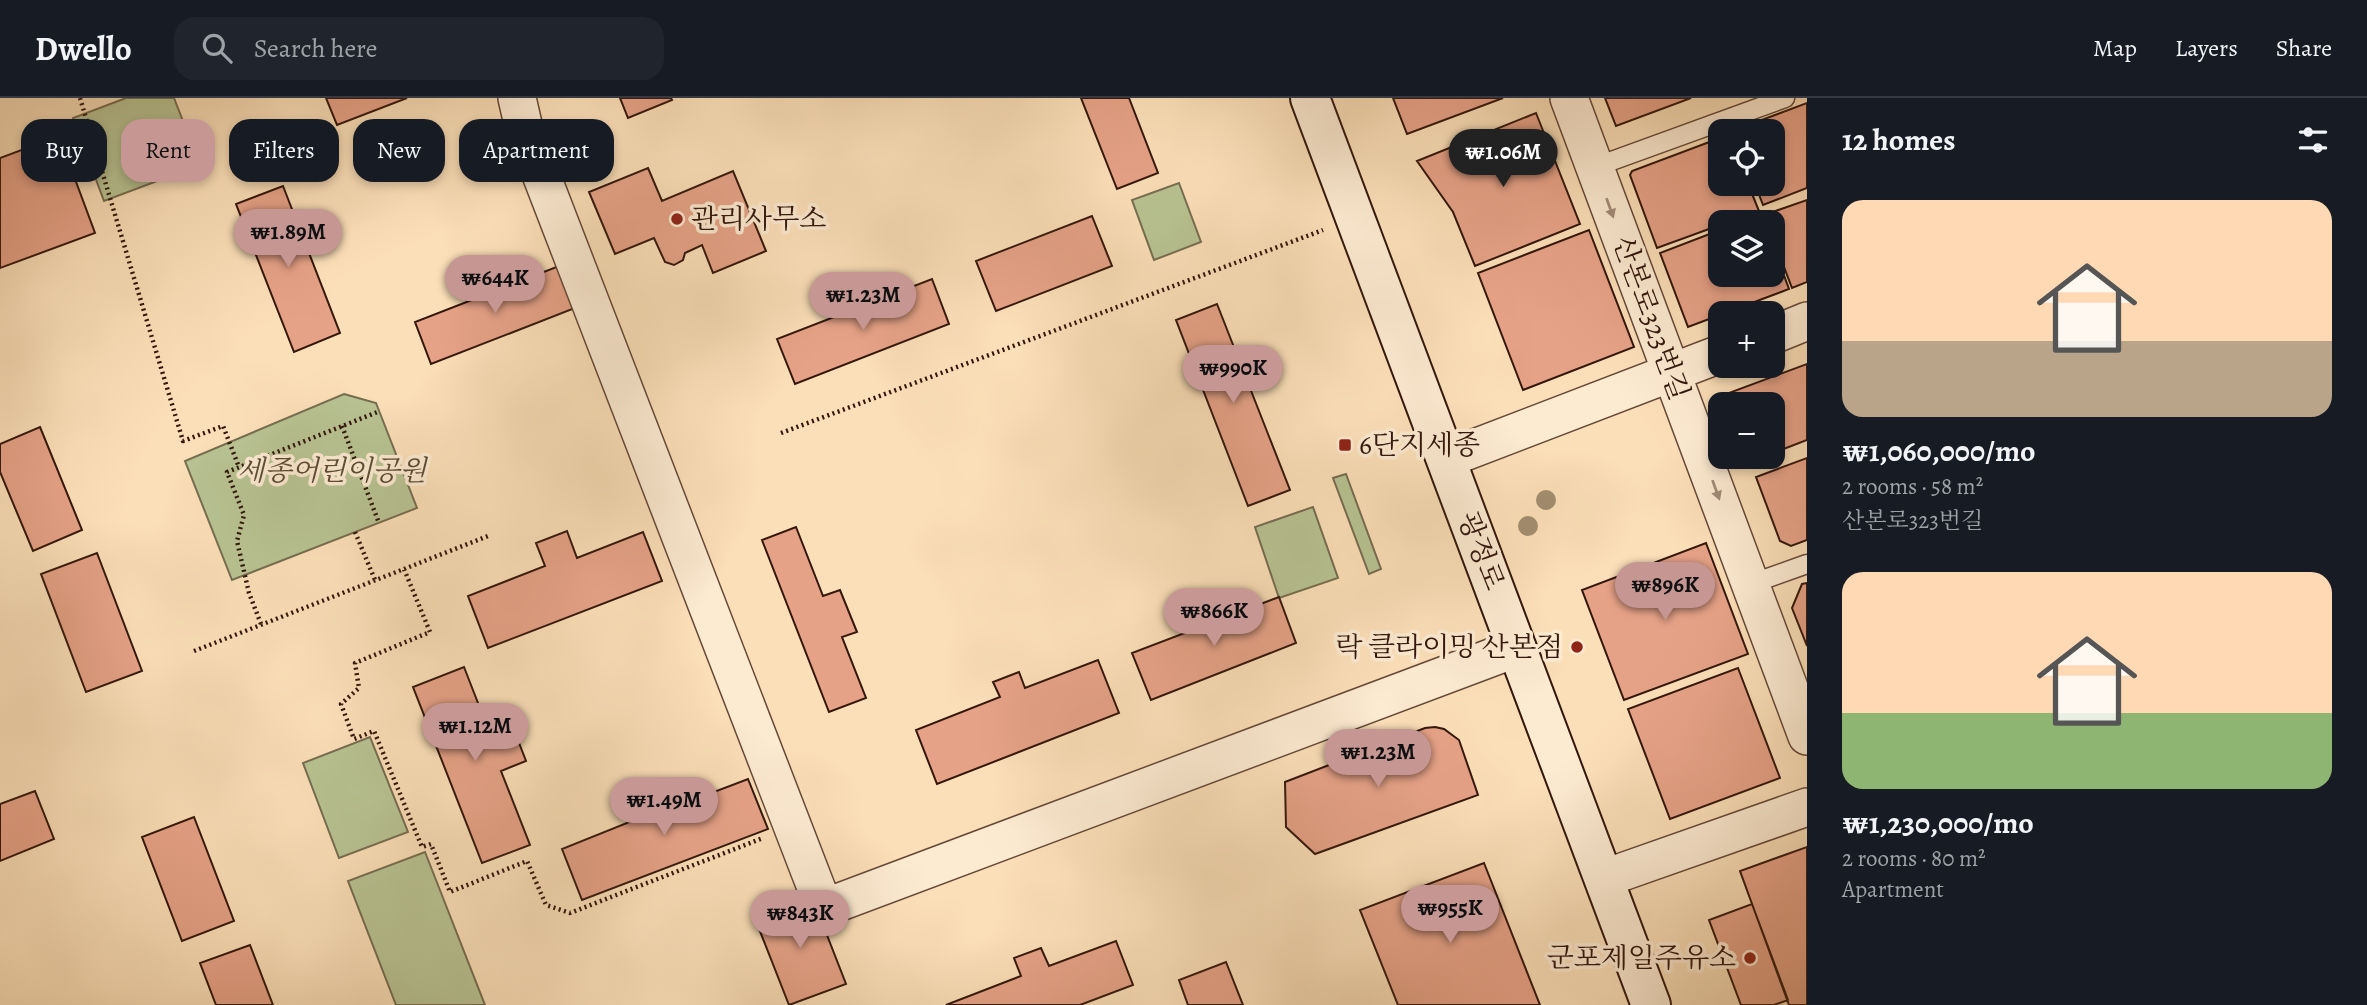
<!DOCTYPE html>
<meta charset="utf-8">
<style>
:root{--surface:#171b24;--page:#20242c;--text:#f1f3f6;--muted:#9ea1a6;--line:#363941;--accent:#c59692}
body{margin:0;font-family:Alegreya,"Noto Serif KR",serif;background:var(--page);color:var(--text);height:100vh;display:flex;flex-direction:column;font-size:26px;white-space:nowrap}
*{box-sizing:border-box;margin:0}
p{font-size:23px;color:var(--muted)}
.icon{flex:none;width:38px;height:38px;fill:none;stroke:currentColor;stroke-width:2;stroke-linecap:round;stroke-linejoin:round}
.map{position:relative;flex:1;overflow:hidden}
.drawer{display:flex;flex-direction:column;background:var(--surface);width:560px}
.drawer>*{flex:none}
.hud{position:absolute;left:21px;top:21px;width:665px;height:63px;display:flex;gap:14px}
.fabs{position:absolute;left:1708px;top:21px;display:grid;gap:14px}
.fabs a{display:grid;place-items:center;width:77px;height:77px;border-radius:14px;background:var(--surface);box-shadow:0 4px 10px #0003;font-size:35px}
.price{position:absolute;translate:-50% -60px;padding:0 16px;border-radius:24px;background:var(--accent);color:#111;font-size:23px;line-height:46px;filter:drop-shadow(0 2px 4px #0008)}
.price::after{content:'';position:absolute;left:50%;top:42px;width:21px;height:16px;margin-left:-10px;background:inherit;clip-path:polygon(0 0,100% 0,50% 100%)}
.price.selected{background:#222;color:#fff}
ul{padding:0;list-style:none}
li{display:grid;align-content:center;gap:14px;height:371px;padding:0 35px}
li span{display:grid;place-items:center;height:217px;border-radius:21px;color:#555}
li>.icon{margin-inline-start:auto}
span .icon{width:126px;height:126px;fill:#fffc;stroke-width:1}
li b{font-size:30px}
h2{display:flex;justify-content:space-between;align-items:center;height:84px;padding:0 35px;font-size:30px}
.chip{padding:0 24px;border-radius:21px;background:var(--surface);box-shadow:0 4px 10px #0003;font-size:24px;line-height:63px}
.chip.selected{background:var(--accent);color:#111}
header{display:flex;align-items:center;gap:42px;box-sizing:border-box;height:98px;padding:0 35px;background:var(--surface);border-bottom:2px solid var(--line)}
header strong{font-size:33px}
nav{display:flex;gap:38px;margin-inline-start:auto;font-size:24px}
.search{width:490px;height:63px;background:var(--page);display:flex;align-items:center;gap:18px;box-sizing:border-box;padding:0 24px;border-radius:21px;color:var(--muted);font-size:26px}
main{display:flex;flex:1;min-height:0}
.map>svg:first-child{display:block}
.green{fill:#b8c393;stroke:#766d50;stroke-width:2}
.building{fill:#e6a287;stroke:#33170d;stroke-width:2}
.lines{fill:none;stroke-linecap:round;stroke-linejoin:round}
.lane-casing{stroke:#654938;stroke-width:21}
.street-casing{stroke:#654938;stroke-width:40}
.secondary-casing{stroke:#33170d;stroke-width:42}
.path{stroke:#33170d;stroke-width:4.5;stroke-dasharray:2 3.5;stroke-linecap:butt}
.lane{stroke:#fcead1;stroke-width:18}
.street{stroke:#fcead1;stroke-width:37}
.secondary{stroke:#fcead1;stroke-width:38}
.tree{fill:#a38e70}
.oneway{fill:#a28b79}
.poi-dot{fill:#8f2418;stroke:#fcead1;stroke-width:2.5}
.labels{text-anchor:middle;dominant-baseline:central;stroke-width:7;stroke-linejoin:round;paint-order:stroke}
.poi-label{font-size:28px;fill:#33170d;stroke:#fcead1;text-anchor:start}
.street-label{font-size:28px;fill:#33170d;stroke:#fcead1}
.park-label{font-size:28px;font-style:italic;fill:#5b4b35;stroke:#fcead1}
</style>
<header>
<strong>Dwello</strong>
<div class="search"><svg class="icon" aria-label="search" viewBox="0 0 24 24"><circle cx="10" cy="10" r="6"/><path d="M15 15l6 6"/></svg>Search here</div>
<nav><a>Map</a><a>Layers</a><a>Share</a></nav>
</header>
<main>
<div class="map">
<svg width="1807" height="907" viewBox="0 0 1807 907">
<rect width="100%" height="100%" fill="#fbdfb8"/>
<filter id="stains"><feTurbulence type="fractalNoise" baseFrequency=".00286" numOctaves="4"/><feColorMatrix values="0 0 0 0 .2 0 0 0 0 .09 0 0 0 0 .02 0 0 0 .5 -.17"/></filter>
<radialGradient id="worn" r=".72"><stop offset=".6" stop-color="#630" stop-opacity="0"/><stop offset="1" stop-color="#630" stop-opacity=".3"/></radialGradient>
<path class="green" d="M126,0H174L200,67L104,103L73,20Z
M1179,85L1201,144L1154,162L1132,102Z
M344,296L376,305L417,410L232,482L185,363Z
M1346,376L1381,471L1369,476L1333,380Z
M1313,409L1338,480L1279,500L1255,429Z
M370,639L408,734L339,760L303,665Z
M425,754L485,907H396L348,783Z"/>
<path class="building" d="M326,0H407L337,27Z
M620,0H671L672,2L628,20Z
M1081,0H1129L1158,75L1117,91Z
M1393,0H1503L1407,36Z
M1605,0H1691L1616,28Z
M1807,5V90L1763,107L1755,86H1773V33L1735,32Z
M1536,15L1580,126L1475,168L1453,114L1417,63Z
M59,38L95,135L0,170V60Z
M1720,40V86H1748L1759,113L1728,124H1720V127L1657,150L1630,77L1632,73Z
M648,70L662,103L733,73L766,153L713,175L702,147L685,155L683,162L674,167L665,164L654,140L615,156L589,94Z
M283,88L340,235L294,254L236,106Z
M1807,102V184L1792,190L1773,140V124H1767L1764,117Z
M1092,118L1112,168L996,213L976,163Z
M1589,132L1634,249L1523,292L1478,175Z
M1720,132V177H1773V148L1789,191L1688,229L1660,155Z
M559,168L575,210L431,266L415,224Z
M932,181L949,226L795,286L777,241Z
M1217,206L1290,392L1248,408L1176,222Z
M1807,266V342L1773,355V306H1720L1718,299Z
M40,329L82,432L33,453L0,374V346Z
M1807,360V442L1791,448L1780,443L1756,379Z
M796,429L823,498L840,492L857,534L842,539L866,600L829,614L762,442Z
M567,433L577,460L643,434L662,483L488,550L468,498L545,468L536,445Z
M1706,445L1748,556L1624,602L1582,492Z
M97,455L142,573L86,594L41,476Z
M1807,485V548L1792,510L1802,486Z
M1279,499L1296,545L1151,602L1132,555Z
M1098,562L1119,615L937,686L916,632L1000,599L993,584L1019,574L1025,590Z
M464,569L492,641L514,632L526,663L501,673L530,747L482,765L413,589Z
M1738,570L1780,680L1670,721L1628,611Z
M1435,629L1444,631L1459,642L1478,697L1315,756L1286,729L1285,684L1425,630Z
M748,681L768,731L582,802L562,751L642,719L634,699L663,688L672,710Z
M35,693L54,741L0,763V706Z
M194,719L234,823L182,843L142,739Z
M1807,749V907H1789L1740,773Z
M1484,765L1540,907H1398L1360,812Z
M811,796L846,886L789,907L754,818Z
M1752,806L1788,902L1774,907H1741L1709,822Z
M1116,843L1133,887L1080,907H946L1021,878L1014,860L1041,850L1049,868Z
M250,847L273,907H216L200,865Z
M1226,864L1243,907H1188L1179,882Z"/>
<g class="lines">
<defs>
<path id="lane" d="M1595,69L1785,0
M1751,486L1807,466"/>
<path id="street" d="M517,0L525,35L824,810L1517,550
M1569,0L1807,638
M1773,237L1807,223
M1446,361L1720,256
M1605,780L1807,709"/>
<path id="secondary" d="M1310,0L1651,907"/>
</defs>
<use href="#lane" class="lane-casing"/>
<use href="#street" class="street-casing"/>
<use href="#secondary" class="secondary-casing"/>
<path class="path" d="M80,0L183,343L223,328L239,369
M342,328L379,425
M781,335L1323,132
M355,434L375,482
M404,471L488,438
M261,526L249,495L237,443L244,417L227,374L380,313
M194,553L404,471L430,534L355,565L359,590L341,606L354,641L374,633L422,749L431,746L450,794L527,763L546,807L570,815L763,740"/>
<use href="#lane" class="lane"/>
<use href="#street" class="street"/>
<use href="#secondary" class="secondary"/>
</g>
<g class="tree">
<circle cx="1546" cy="402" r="10"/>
<circle cx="1528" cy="428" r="10"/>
</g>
<defs><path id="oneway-solid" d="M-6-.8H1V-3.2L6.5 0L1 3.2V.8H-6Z" transform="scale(1.75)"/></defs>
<g class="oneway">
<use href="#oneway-solid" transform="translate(1610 110) rotate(70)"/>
<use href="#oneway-solid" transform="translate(1716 392) rotate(70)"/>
</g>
<g class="poi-dot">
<circle cx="677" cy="121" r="7"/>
<rect x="1338" y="340" width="14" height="14" rx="3.5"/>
<circle cx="1577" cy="549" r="7"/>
<circle cx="1750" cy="860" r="7"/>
</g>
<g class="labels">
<g class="poi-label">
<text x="691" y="121">관리사무소</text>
<text x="1359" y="347">6단지세종</text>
<text x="1563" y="549" text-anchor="end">락 클라이밍 산본점</text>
<text x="1736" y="860" text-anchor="end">군포제일주유소</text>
</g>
<g class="street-label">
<text transform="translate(1651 220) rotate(70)">산본로323번길</text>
<text transform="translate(1481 453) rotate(69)">광정로</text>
</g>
<g class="park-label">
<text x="332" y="373">세종어린이공원</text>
</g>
</g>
<rect width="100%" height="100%" filter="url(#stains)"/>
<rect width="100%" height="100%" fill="url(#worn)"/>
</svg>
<div class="fabs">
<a><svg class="icon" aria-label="locate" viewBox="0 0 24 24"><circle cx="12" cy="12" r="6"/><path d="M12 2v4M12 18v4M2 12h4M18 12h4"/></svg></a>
<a><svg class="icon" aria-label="layers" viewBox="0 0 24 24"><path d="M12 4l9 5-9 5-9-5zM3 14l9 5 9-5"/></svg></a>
<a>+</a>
<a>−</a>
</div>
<b class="price selected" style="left:1503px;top:91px">₩1.06M</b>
<b class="price" style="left:288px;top:171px">₩1.89M</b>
<b class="price" style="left:495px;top:217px">₩644K</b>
<b class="price" style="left:863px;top:234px">₩1.23M</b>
<b class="price" style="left:1233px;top:307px">₩990K</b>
<b class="price" style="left:1665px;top:524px">₩896K</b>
<b class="price" style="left:1214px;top:550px">₩866K</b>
<b class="price" style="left:475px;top:665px">₩1.12M</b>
<b class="price" style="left:1378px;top:691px">₩1.23M</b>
<b class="price" style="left:664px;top:739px">₩1.49M</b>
<b class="price" style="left:1450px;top:847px">₩955K</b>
<b class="price" style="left:800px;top:852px">₩843K</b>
<div class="hud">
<a class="chip">Buy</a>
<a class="chip selected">Rent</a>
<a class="chip">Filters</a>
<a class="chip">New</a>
<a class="chip">Apartment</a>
</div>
</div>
<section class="drawer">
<h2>12 homes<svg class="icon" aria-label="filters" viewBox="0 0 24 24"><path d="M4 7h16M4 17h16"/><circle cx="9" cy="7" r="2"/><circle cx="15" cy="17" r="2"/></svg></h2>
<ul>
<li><span style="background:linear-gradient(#ffd9b3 65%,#b9a48a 0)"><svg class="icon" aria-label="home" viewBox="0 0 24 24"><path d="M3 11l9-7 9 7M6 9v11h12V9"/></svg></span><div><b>₩1,060,000/mo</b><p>2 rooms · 58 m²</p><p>산본로323번길</p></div></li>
<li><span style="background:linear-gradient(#ffd9b3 65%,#8fb573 0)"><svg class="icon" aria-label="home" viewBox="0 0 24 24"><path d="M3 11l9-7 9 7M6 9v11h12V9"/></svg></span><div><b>₩1,230,000/mo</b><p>2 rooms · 80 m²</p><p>Apartment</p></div></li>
</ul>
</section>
</main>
